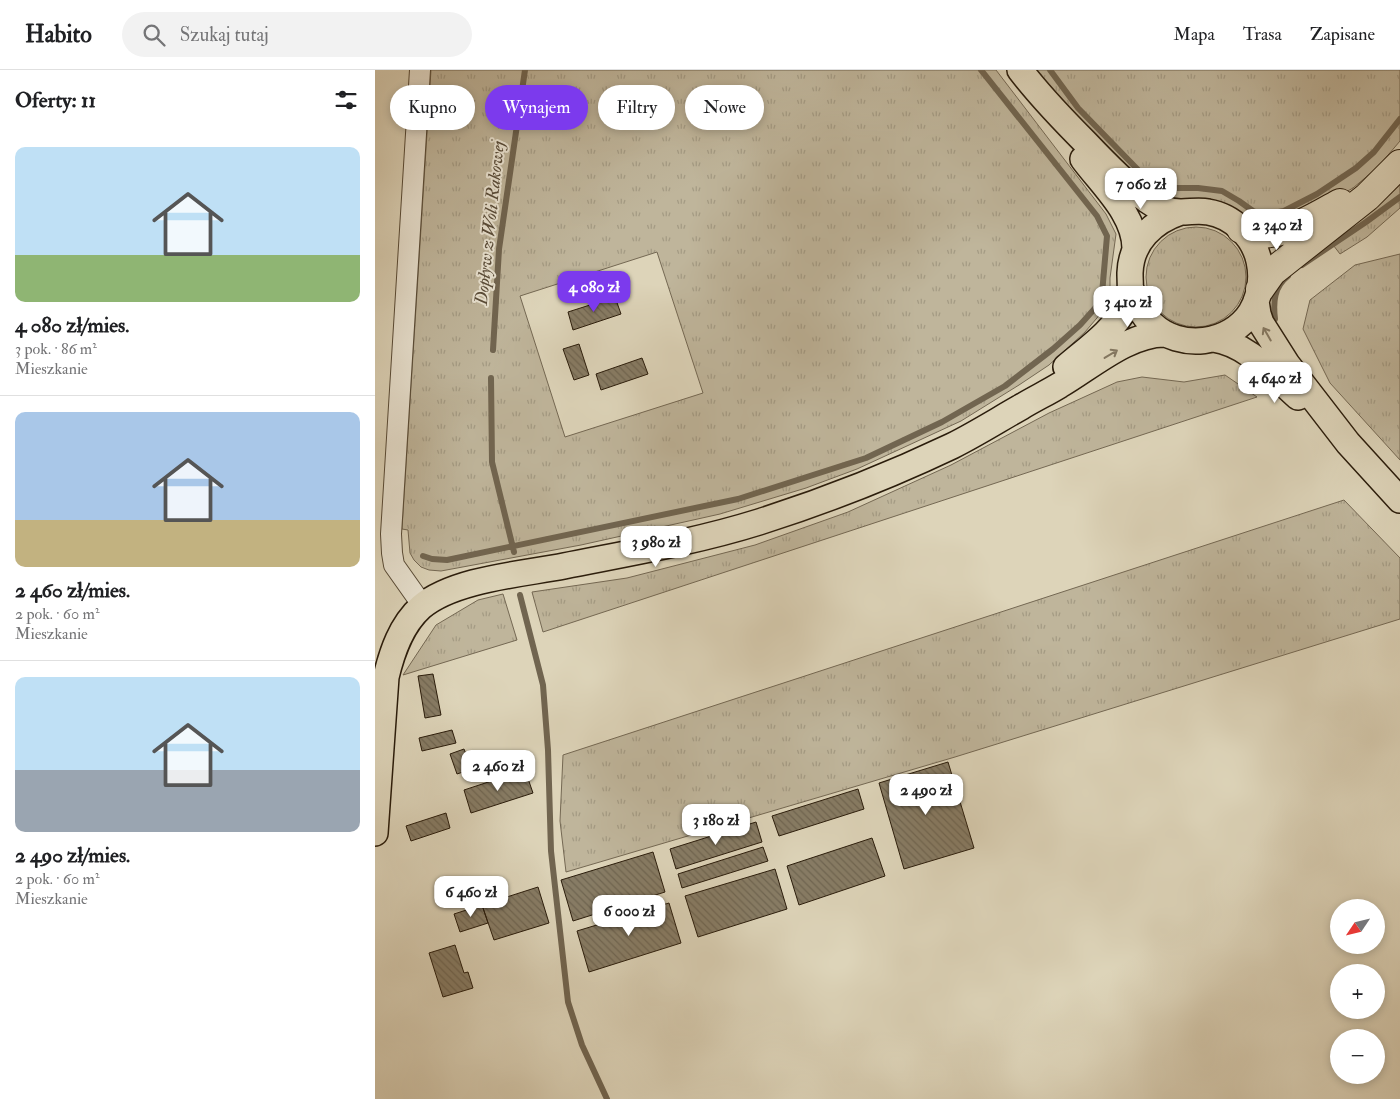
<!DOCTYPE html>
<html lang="pl">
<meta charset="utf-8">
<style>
:root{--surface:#fff;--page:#f2f2f2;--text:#202124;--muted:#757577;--line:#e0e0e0;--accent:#7c3aed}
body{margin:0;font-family:"IM FELL Double Pica",serif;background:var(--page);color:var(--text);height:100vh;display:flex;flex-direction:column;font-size:19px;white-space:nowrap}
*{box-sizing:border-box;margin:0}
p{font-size:16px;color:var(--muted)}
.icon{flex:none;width:28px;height:28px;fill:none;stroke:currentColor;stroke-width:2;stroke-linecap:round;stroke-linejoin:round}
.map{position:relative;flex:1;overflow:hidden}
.details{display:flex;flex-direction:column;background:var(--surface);width:375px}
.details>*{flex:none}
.hud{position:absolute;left:15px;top:15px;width:475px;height:45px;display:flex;gap:10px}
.needle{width:32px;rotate:235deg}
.fabs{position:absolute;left:955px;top:829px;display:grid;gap:10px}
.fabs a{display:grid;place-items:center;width:55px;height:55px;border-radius:50%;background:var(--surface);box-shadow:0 2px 8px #0003;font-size:25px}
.price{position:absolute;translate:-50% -42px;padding:0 11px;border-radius:10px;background:#fff;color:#222;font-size:16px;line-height:32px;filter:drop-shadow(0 1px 2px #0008)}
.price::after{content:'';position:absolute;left:50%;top:30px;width:15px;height:11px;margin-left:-8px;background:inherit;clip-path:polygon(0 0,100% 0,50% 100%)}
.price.current{background:var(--accent);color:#fff}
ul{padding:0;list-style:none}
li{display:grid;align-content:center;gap:10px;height:265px;padding:0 15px}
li+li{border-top:1px solid var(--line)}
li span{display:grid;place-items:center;height:155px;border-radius:10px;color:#555}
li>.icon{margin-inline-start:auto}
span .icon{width:90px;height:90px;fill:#fffc;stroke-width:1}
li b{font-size:21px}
h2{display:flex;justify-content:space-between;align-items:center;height:60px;padding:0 15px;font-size:21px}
.pill{padding:0 18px;border-radius:22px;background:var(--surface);box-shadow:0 2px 8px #0003;font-size:18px;line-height:45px}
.pill.current{background:var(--accent);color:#fff}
header{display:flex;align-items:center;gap:30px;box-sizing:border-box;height:70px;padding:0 25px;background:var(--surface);border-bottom:1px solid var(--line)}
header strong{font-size:24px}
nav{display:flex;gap:28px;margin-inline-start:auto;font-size:18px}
.search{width:350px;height:45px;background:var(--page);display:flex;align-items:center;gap:12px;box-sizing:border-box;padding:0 18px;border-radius:28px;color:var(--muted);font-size:19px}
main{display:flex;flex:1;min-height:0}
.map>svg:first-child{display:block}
.grass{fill:url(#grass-tufts);stroke:#746853;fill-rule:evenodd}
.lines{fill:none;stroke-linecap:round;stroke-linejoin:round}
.stream{stroke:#716550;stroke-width:6}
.building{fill:url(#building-back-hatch);stroke:#2a1c0b}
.minor-casing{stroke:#574a36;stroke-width:22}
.major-casing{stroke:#2a1c0b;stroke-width:28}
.highway-casing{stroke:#2a1c0b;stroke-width:30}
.minor{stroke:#e9e3d2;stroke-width:20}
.major{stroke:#ddd4b9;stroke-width:25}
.highway{stroke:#ddd4b9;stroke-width:28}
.oneway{stroke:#847862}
.labels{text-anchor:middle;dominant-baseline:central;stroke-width:4;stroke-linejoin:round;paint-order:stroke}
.water-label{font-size:18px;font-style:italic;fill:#594c39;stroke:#e9e3d2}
</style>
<header>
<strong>Habito</strong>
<div class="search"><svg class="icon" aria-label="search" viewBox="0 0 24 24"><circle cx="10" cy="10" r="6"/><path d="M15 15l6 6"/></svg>Szukaj tutaj</div>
<nav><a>Mapa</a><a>Trasa</a><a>Zapisane</a></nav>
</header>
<main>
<section class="details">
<h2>Oferty: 11<svg class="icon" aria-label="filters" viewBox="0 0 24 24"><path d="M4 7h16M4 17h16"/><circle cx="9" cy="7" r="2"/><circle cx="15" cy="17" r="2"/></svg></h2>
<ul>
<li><span style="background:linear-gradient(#bfe0f5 70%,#8fb573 0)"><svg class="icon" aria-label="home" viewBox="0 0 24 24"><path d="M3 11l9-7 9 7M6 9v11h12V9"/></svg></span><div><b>4 080 zł/mies.</b><p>3 pok. · 86 m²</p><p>Mieszkanie</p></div></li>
<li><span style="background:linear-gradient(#a9c7e8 70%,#c2b280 0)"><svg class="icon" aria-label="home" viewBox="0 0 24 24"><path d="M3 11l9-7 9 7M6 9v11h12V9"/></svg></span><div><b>2 460 zł/mies.</b><p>2 pok. · 60 m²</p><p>Mieszkanie</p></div></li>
<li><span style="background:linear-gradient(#bfe0f5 60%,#9aa5b1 0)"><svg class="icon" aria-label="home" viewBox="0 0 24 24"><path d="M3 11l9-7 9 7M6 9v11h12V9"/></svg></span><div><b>2 490 zł/mies.</b><p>2 pok. · 60 m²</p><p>Mieszkanie</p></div></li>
</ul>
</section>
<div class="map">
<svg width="1025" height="1029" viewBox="0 0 1025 1029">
<defs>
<pattern id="grass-tufts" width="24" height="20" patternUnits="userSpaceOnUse" patternTransform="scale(1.25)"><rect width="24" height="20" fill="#bfb59b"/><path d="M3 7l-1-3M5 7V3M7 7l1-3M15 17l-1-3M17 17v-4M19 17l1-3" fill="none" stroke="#a49b84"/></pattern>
<pattern id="building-back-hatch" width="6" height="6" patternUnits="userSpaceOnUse" patternTransform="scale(1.25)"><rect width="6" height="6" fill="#877c65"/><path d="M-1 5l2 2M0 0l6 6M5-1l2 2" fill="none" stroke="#6f6551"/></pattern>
</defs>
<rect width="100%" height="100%" fill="#ddd4b9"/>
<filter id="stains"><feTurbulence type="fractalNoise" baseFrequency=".004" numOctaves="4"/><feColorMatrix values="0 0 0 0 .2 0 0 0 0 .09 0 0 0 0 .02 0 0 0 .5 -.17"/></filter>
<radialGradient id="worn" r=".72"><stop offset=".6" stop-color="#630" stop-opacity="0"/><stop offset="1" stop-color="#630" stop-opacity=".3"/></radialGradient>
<path class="grass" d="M56,0H621L731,144L741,164L735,208V228L733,235L710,262L674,295L644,315L586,351L482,399L431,418L345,444L206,475L66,501L54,500L46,497L39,490L35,483L33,460L27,459ZM282,182L328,323L190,367L145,226Z
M657,0H1025V71L1002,98L978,118L957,130L894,155L798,132L771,121Z
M1025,110V138L992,167L965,184L952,167Z
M771 207a50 50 0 1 1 100 0a50 50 0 1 1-100 0Z
M1025,184V390L955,313L928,259L935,230L980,195Z
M850,305L882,327L168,562L157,522L252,508L380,475L473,442L576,395L674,343L742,312L767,307L809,312Z
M969,430L1025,488V549L580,687L191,802L185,751L188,685Z
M128,524L142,570L28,605L61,555L103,530Z"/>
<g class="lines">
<path class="stream" d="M675,0L703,38L769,106L792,118H823L847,121L864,131L878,141L888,145L909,141L942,124L981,98L999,82L1025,49
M927,195L991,152L1025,127
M900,249C898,232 899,217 913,206
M118,280L124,179L150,0
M116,308L117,392L139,482
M48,486L57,489L72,490L363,429L491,388L567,352L630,316L678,279L705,255L722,236L727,224L732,166L722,146L606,0
M145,525L168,615L173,680L176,781L193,932L207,975L232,1029"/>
</g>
<path class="building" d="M240,227L246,244L198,260L193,242Z
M204,274L214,305L199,310L188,279Z
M267,288L273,304L226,320L221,304Z
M58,604L66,645L50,648L43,606Z
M77,660L81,673L47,681L44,668Z
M89,679L93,689L100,687L103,697L82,704L75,684Z
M573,692L599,778L529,799L504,713Z
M150,700L158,723L96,743L89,720Z
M483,719L489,739L404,766L397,746Z
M71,743L75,758L36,771L31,756Z
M381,752L387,772L301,799L295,779Z
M497,768L510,806L424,835L412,796Z
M388,777L393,791L307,818L303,804Z
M278,782L290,822L198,851L186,810Z
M400,799L412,839L323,867L310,826Z
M163,817L174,853L119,870L107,835Z
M294,833L306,873L214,902L202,861Z
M107,835L113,853L85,862L79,844Z
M80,875L89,903L93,902L98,918L68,927L54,883Z"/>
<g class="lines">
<defs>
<path id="minor" d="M45,0L16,464L17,483L19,495L48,536"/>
<path id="major" d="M645,0C665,26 687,49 711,73C729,92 747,111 768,127C779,136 792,142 806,142C816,142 824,140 833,142C858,146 879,167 884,191C888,209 885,226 876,242C855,275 805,281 777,254C766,244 760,232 756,219
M708,89C728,116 761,145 760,180
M881,231L883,244L886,253L912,294L973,373L1025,430
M838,269C873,274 898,305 923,327
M691,297C712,279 738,261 751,237C757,225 755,215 755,203C756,171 779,151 806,142
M0,763L11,607C17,582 26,555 46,537C79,509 148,504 189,496C254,483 320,472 384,452C450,431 514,406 577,376C601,364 623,350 646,337C659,329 672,323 685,315C716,297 754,263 791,264"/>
<path id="highway" d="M866,159C900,174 935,149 965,133
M885,219L897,202L992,127L1025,94"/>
</defs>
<use href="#minor" class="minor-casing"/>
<use href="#major" class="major-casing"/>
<use href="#highway" class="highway-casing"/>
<use href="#minor" class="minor"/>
<use href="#major" class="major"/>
<use href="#highway" class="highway"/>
</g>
<defs><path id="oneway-shaft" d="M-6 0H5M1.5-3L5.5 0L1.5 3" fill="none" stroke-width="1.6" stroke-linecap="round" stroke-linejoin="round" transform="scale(1.25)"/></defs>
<g class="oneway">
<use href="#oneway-shaft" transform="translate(892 264) rotate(-120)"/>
<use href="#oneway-shaft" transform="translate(736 284) rotate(-31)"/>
</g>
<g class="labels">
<g class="water-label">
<text transform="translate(115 153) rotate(-84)">Dopływ z Woli Rakowej</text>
</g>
</g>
<rect width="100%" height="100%" filter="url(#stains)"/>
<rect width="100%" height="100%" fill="url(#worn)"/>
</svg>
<div class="fabs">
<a><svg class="needle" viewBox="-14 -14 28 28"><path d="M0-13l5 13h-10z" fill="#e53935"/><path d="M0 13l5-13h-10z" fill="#757577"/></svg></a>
<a>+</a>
<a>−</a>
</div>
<b class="price" style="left:766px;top:140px">7 060 zł</b>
<b class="price" style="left:902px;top:181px">2 340 zł</b>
<b class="price current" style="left:219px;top:243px">4 080 zł</b>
<b class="price" style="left:753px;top:258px">3 410 zł</b>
<b class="price" style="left:900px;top:334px">4 640 zł</b>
<b class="price" style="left:281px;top:498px">3 980 zł</b>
<b class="price" style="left:123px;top:722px">2 460 zł</b>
<b class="price" style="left:551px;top:746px">2 490 zł</b>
<b class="price" style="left:341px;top:776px">3 180 zł</b>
<b class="price" style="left:96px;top:848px">6 460 zł</b>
<b class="price" style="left:254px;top:867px">6 000 zł</b>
<div class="hud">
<a class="pill">Kupno</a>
<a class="pill current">Wynajem</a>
<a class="pill">Filtry</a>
<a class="pill">Nowe</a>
</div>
</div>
</main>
